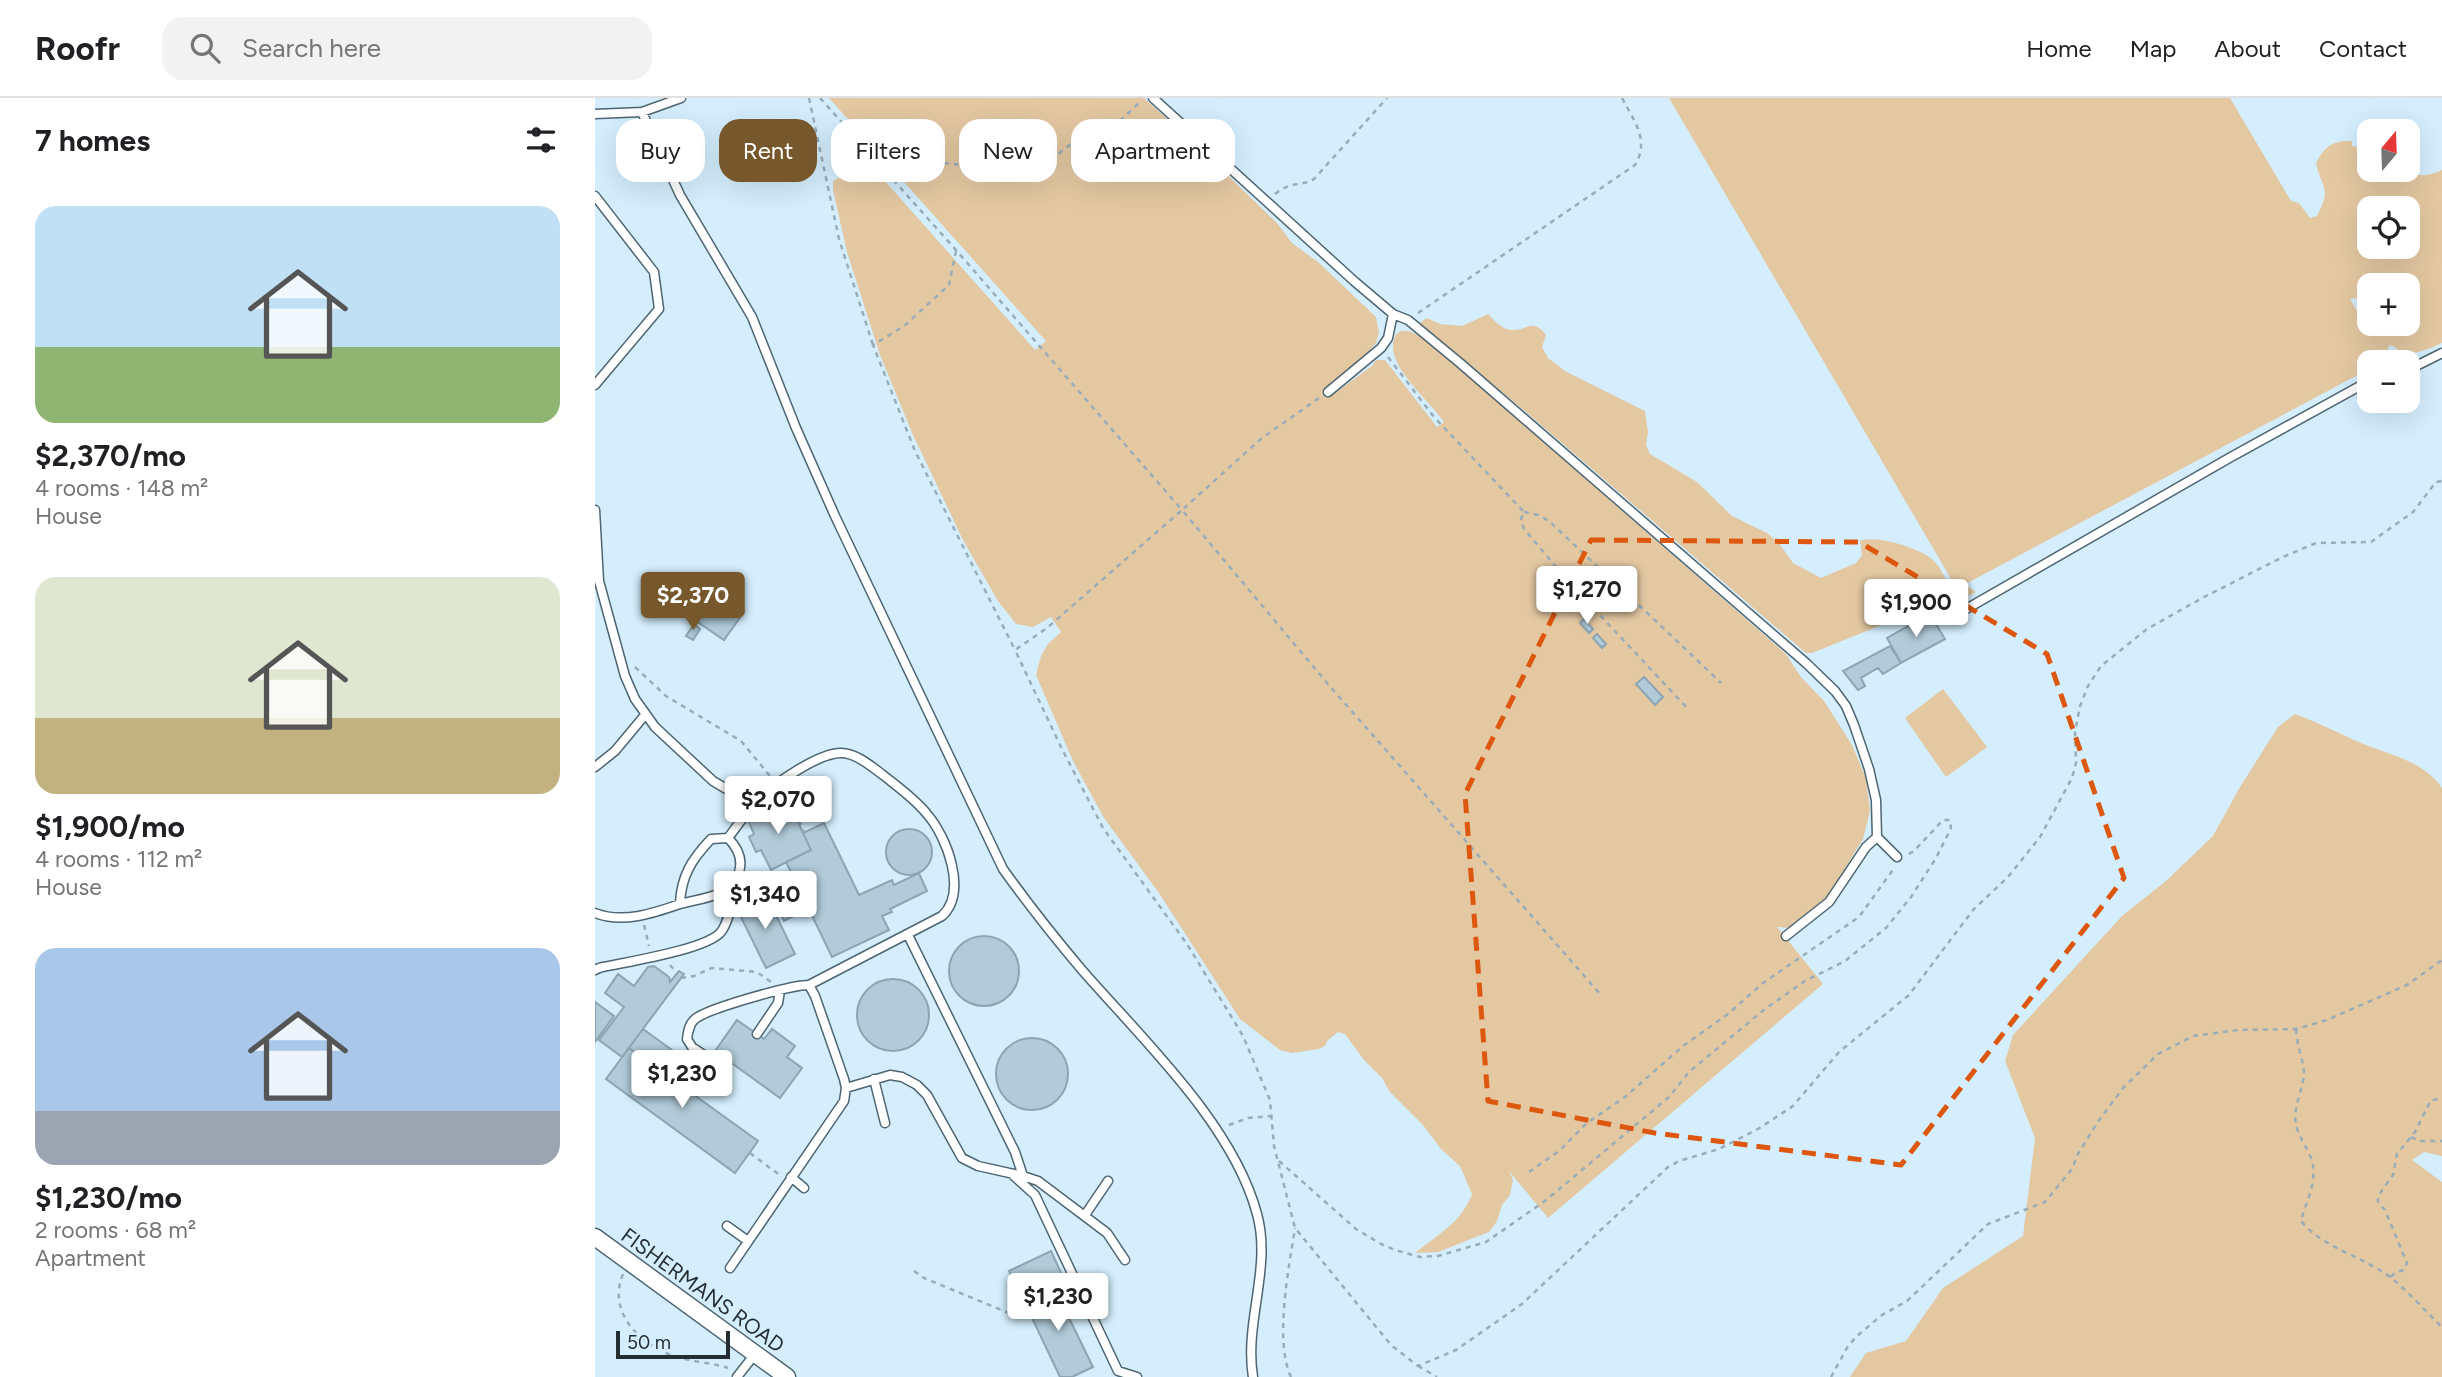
<!DOCTYPE html>
<meta charset="utf-8">
<style>
:root{--surface:#fff;--page:#f2f2f2;--text:#202124;--muted:#757577;--line:#e0e0e0;--accent:#77582d}
body{margin:0;font-family:Figtree,sans-serif;background:var(--page);color:var(--text);height:100vh;display:flex;flex-direction:column;font-size:26px;white-space:nowrap}
*{box-sizing:border-box;margin:0}
p{font-size:23px;color:var(--muted)}
.icon{flex:none;width:38px;height:38px;fill:none;stroke:currentColor;stroke-width:2;stroke-linecap:round;stroke-linejoin:round}
.map{position:relative;flex:1;overflow:hidden}
.panel{display:flex;flex-direction:column;background:var(--surface);width:595px}
.panel>*{flex:none}
.top-card{position:absolute;left:21px;top:21px;width:665px;height:63px;display:flex;gap:14px}
.needle{width:46px;rotate:19deg}
.tools{position:absolute;left:1762px;top:21px;display:grid;gap:14px}
.tools a{display:grid;place-items:center;width:63px;height:63px;border-radius:14px;background:var(--surface);box-shadow:0 7px 28px #0002;font-size:35px}
.scale{position:absolute;left:21px;bottom:18px;width:114px;box-sizing:border-box;padding-left:7px;border:4px solid #232d32;border-top:0;font-size:19px;line-height:24px;white-space:nowrap;color:#232d32;-webkit-text-stroke:5px #d4eefd;paint-order:stroke}
.price{position:absolute;translate:-50% -60px;padding:0 16px;border-radius:7px;background:#fff;color:#222;font-size:23px;line-height:46px;filter:drop-shadow(0 2px 4px #0008)}
.price::after{content:'';position:absolute;left:50%;top:42px;width:21px;height:16px;margin-left:-10px;background:inherit;clip-path:polygon(0 0,100% 0,50% 100%)}
.price.active{background:var(--accent);color:#fff}
ul{padding:0;list-style:none}
li{display:grid;align-content:center;gap:14px;height:371px;padding:0 35px}
li span{display:grid;place-items:center;height:217px;border-radius:21px;color:#555}
li>.icon{margin-inline-start:auto}
span .icon{width:126px;height:126px;fill:#fffc;stroke-width:1}
li b{font-size:30px}
h2{display:flex;justify-content:space-between;align-items:center;height:84px;padding:0 35px;font-size:30px}
.pill{padding:0 24px;border-radius:21px;background:var(--surface);box-shadow:0 7px 28px #0002;font-size:24px;line-height:63px}
.pill.active{background:var(--accent);color:#fff}
header{display:flex;align-items:center;gap:42px;box-sizing:border-box;height:98px;padding:0 35px;background:var(--surface);border-bottom:2px solid var(--line)}
header strong{font-size:33px}
nav{display:flex;gap:38px;margin-inline-start:auto;font-size:24px}
.search{width:490px;height:63px;background:var(--page);display:flex;align-items:center;gap:18px;box-sizing:border-box;padding:0 24px;border-radius:21px;color:var(--muted);font-size:26px}
main{display:flex;flex:1;min-height:0}
.map>svg:first-child{display:block}
.green{fill:#e4c8a2;fill-rule:evenodd}
.building{fill:#b1cbd9;stroke:#8da5b3;stroke-width:2}
.lines{fill:none;stroke-linecap:round;stroke-linejoin:round}
.lane-casing{stroke:#4e6572;stroke-width:11}
.street-casing{stroke:#4e6572;stroke-width:19}
.path{stroke:#98adb8;stroke-width:2.5;stroke-dasharray:5 5;stroke-linecap:butt}
.lane{stroke:#fff;stroke-width:8}
.street{stroke:#fff;stroke-width:16}
.marked{fill:none;stroke:#de570e;stroke-width:5;stroke-dasharray:14 9;stroke-linejoin:round}
.labels{text-anchor:middle;dominant-baseline:central;stroke-width:5;stroke-linejoin:round;paint-order:stroke}
.street-label{font-size:21px;fill:#232d32;stroke:#d4eefd}
</style>
<header>
<strong>Roofr</strong>
<div class="search"><svg class="icon" aria-label="search" viewBox="0 0 24 24"><circle cx="10" cy="10" r="6"/><path d="M15 15l6 6"/></svg>Search here</div>
<nav><a>Home</a><a>Map</a><a>About</a><a>Contact</a></nav>
</header>
<main>
<section class="panel">
<h2>7 homes<svg class="icon" aria-label="filters" viewBox="0 0 24 24"><path d="M4 7h16M4 17h16"/><circle cx="9" cy="7" r="2"/><circle cx="15" cy="17" r="2"/></svg></h2>
<ul>
<li><span style="background:linear-gradient(#bfe0f5 65%,#8fb573 0)"><svg class="icon" aria-label="home" viewBox="0 0 24 24"><path d="M3 11l9-7 9 7M6 9v11h12V9"/></svg></span><div><b>$2,370/mo</b><p>4 rooms · 148 m²</p><p>House</p></div></li>
<li><span style="background:linear-gradient(#dfe7d0 65%,#c2b280 0)"><svg class="icon" aria-label="home" viewBox="0 0 24 24"><path d="M3 11l9-7 9 7M6 9v11h12V9"/></svg></span><div><b>$1,900/mo</b><p>4 rooms · 112 m²</p><p>House</p></div></li>
<li><span style="background:linear-gradient(#a9c7e8 75%,#9aa5b1 0)"><svg class="icon" aria-label="home" viewBox="0 0 24 24"><path d="M3 11l9-7 9 7M6 9v11h12V9"/></svg></span><div><b>$1,230/mo</b><p>2 rooms · 68 m²</p><p>Apartment</p></div></li>
</ul>
</section>
<div class="map">
<svg width="1847" height="1279" viewBox="0 0 1847 1279">
<rect width="100%" height="100%" fill="#d4eefd"/>
<path class="green" d="M234,0H549L613,58L682,125L697,145L723,164L781,219L784,235L781,245L764,264L738,283L744,292L777,268L781,262H790L842,329L849,324C836,306 817,290 805,270C800,262 795,248 800,239C802,233 808,232 813,233C829,236 875,280 890,293L1191,556L1206,579L1229,603L1257,647L1271,680L1275,713L1268,741L1233,798L1196,830L1182,829L1228,886L953,1120L914,1073L918,1082L915,1097L907,1107L902,1123L894,1134L843,1154L820,1155C842,1137 867,1124 877,1096L865,1068L846,1051L828,1027L795,994L787,980L769,962L750,936L743,934L732,943L730,948L724,951L697,955L685,952L645,921L564,795L509,720L478,663L441,577L446,558L453,546L466,534L456,519L438,529L421,526L403,503L368,442L318,337L285,257L252,154L238,92V83L273,64L440,252L451,243Z
M1074,0H1635L1696,103L1704,105L1715,120L1722,118C1737,90 1727,90 1721,66C1728,49 1738,42 1757,43V48L1770,50L1774,56V72C1784,72 1794,70 1803,72C1823,75 1826,82 1847,72V245C1837,250 1822,256 1810,255C1804,254 1800,248 1794,247L1791,262L1774,264V271L1363,490L1374,489L1381,494C1371,499 1361,506 1351,510C1335,517 1320,504 1306,525L1294,524L1217,555H1211L925,309L826,227V224L832,220L845,226L867,228L893,216C900,223 906,231 916,232C933,233 937,219 951,237L947,249L953,260L970,273L1050,313L1053,334L1051,347L1055,356L1102,384L1137,418L1172,435L1184,445L1198,465L1226,480L1261,465L1267,457L1265,443C1279,436 1326,450 1338,462C1348,471 1350,486 1362,491ZM1774,110H1813V149H1774ZM1774,187H1813V226H1774V222L1769,225L1755,201L1760,200L1774,209Z
M1348,591L1392,649L1351,679L1310,620Z
M1700,616C1725,625 1747,637 1771,647C1799,658 1829,664 1847,690V1058L1829,1054L1817,1062L1847,1084V1279H1255L1271,1255L1311,1243L1348,1190L1428,1138L1440,1040L1410,963L1418,937L1527,818L1571,783L1618,738L1645,689L1683,629Z"/>
<path class="building" d="M121,494L149,514L129,542L101,523Z
M1335,516L1350,541L1306,565L1292,540Z
M989,521L998,531L994,535L985,525Z
M99,526L105,531L98,542L91,538Z
M1002,536L1011,546L1007,550L998,540Z
M1295,548L1306,565L1288,576L1283,570L1266,580L1270,588L1263,592L1248,573Z
M1049,579L1068,599L1060,607L1041,586Z
M193,703L216,752L176,772L166,752L161,754L154,739L159,736L153,722Z
M229,725L264,797L297,782L299,787L324,775L332,793L295,811L297,814L287,818L294,832L237,859L191,764L216,752L208,735Z
M291 754a23 23 0 1 1 46 0a23 23 0 1 1-46 0Z
M204,790L213,811L189,823L179,802Z
M170,795L200,856L171,870L141,809Z
M354 873a35 35 0 1 1 70 0a35 35 0 1 1-70 0Z
M59,868L74,879L75,884L84,873L89,876L27,959L4,942L29,909L10,895L23,876L39,888L53,869Z
M262 917a36 36 0 1 1 72 0a36 36 0 1 1-72 0Z
M0,904L19,918L0,944Z
M142,922L169,941L177,931L200,948L192,959L207,970L185,1000L120,953Z
M48,931L99,968L85,987L34,950Z
M401 976a36 36 0 1 1 72 0a36 36 0 1 1-72 0Z
M34,950L163,1043L140,1075L11,981Z
M456,1153L468,1179L427,1199L414,1173Z
M473,1185L482,1204L469,1210L460,1191Z
M458,1187L498,1269L477,1279H465L428,1201Z"/>
<g class="lines">
<defs>
<path id="lane" d="M558,0L759,183L798,216L813,222L865,265L1211,565L1240,593L1251,608L1259,627L1274,671L1281,702L1282,739L1271,749L1234,804L1191,838
M47,14L85,97L157,219L201,330L240,418L408,771C433,806 459,839 487,872C547,941 638,1026 662,1116C677,1170 649,1224 658,1279
M0,16L47,14L86,0
M0,98L59,174L64,211L0,287
M1813,272L1847,255
M733,294L786,250L793,240L798,216
M0,412L4,483L30,578L40,601L60,629L118,683L133,692L163,701
M1373,510L1636,359L1774,283
M0,669L20,653L50,617
M1282,739L1302,759
M133,740C143,727 152,713 163,702C179,686 223,655 246,655C261,655 276,668 288,677C303,689 320,701 332,716C352,739 373,794 347,818L214,887L220,898L249,981L251,990L249,1003L135,1170
M0,815C28,826 59,815 85,806C107,800 137,799 144,774C148,761 143,750 133,740L116,741C97,761 86,778 85,806
M313,837L420,1054L428,1078
M0,872L4,870C30,864 111,852 126,834C135,822 137,801 141,786
M162,936L183,905L185,893
M115,961L97,949L92,941C93,934 94,926 100,921C114,910 196,887 214,887
M279,981L290,1025
M251,990L295,977L307,979L322,987L332,997L367,1060L383,1068L428,1078L443,1083L512,1135L530,1162
M419,1078L440,1097L523,1273L542,1279
M196,1079L209,1090
M490,1117L513,1083
M132,1128L153,1143
M142,1279L160,1256"/>
<path id="street" d="M0,1139L192,1279"/>
</defs>
<use href="#lane" class="lane-casing"/>
<use href="#street" class="street-casing"/>
<path class="path" d="M214,0L244,141L278,247
M225,0L361,152L587,412L452,530L420,552L466,649L508,730L592,846L648,938L675,1002L679,1048L700,1130L796,1247L823,1268L861,1252L927,1206L1073,1069L1084,1063L1124,1051L1163,1031L1198,1008L1244,954L1314,897L1378,812L1413,779L1445,739L1477,680L1481,665L1480,634L1485,608L1493,588L1506,568L1552,531L1609,499L1688,459L1721,445L1776,444L1818,414L1841,384L1847,383
M279,62H323L412,72L445,70L476,46L526,22L547,2
M680,96C697,82 706,89 719,81L792,0
M361,153L354,187L309,228L278,247L320,353L420,552
M823,215L1040,67C1055,42 1039,23 1027,0
M793,259L839,319L929,414L926,421L929,431L973,483L1094,612
M724,300L667,340L587,412L732,585L1006,897
M929,414L943,417L954,423C1011,477 1069,530 1126,585
M40,569L71,598L146,643L175,678
M190,696L196,704L209,734
M49,827L54,848
M75,867L82,875
M86,880L99,878L117,870L162,874L176,884
M1701,931C1702,948 1707,958 1709,973C1710,987 1697,1010 1701,1026C1703,1038 1712,1049 1716,1060C1724,1082 1711,1103 1706,1123C1728,1150 1767,1158 1795,1179C1813,1193 1830,1213 1847,1229
M634,1027L653,1020L677,1018
M1816,1039L1825,1043H1847
M155,1055L186,1078
M684,1063L761,1131L786,1146L800,1152L825,1159L843,1158L891,1144L950,1103L1074,999L1094,974L1170,911L1210,883L1250,863L1291,830L1316,799L1341,760L1356,730L1355,722H1348L1319,753L1312,757
M934,1074L964,1053L992,1025L1030,999L1088,948L1133,916L1168,885L1264,819L1300,769
M319,1173L329,1180L421,1218
M28,1176C11,1216 48,1250 85,1260C100,1264 117,1265 133,1270
M1796,1179L1801,1174L1809,1172L1812,1165L1790,1112L1783,1104V1098L1798,1077L1802,1056L1820,1034L1836,1002L1847,1001
M823,1268L842,1279
M696,1279C679,1243 694,1169 700,1130
M1236,1279L1253,1248L1262,1238L1287,1217L1312,1203L1393,1126L1450,1104L1477,1071L1483,1056L1502,1025L1528,990L1563,956L1598,938L1643,932L1701,931L1732,922L1812,887L1847,862"/>
<use href="#lane" class="lane"/>
<use href="#street" class="street"/>
</g>
<path class="marked" d="M996,442L1264,444L1452,556L1529,780L1306,1067L1060,1035L893,1003L870,696Z"/>
<g class="labels">
<g class="street-label">
<text transform="translate(108 1192) rotate(36)">FISHERMANS ROAD</text>
</g>
</g>
</svg>
<div class="tools">
<a><svg class="needle" viewBox="-14 -14 28 28"><path d="M0-13l5 13h-10z" fill="#e53935"/><path d="M0 13l5-13h-10z" fill="#757577"/></svg></a>
<a><svg class="icon" aria-label="locate" viewBox="0 0 24 24"><circle cx="12" cy="12" r="6"/><path d="M12 2v4M12 18v4M2 12h4M18 12h4"/></svg></a>
<a>+</a>
<a>−</a>
</div>
<div class="scale">50 m</div>
<b class="price" style="left:992px;top:528px">$1,270</b>
<b class="price active" style="left:98px;top:534px">$2,370</b>
<b class="price" style="left:1321px;top:541px">$1,900</b>
<b class="price" style="left:183px;top:738px">$2,070</b>
<b class="price" style="left:170px;top:833px">$1,340</b>
<b class="price" style="left:87px;top:1012px">$1,230</b>
<b class="price" style="left:463px;top:1235px">$1,230</b>
<div class="top-card">
<a class="pill">Buy</a>
<a class="pill active">Rent</a>
<a class="pill">Filters</a>
<a class="pill">New</a>
<a class="pill">Apartment</a>
</div>
</div>
</main>
